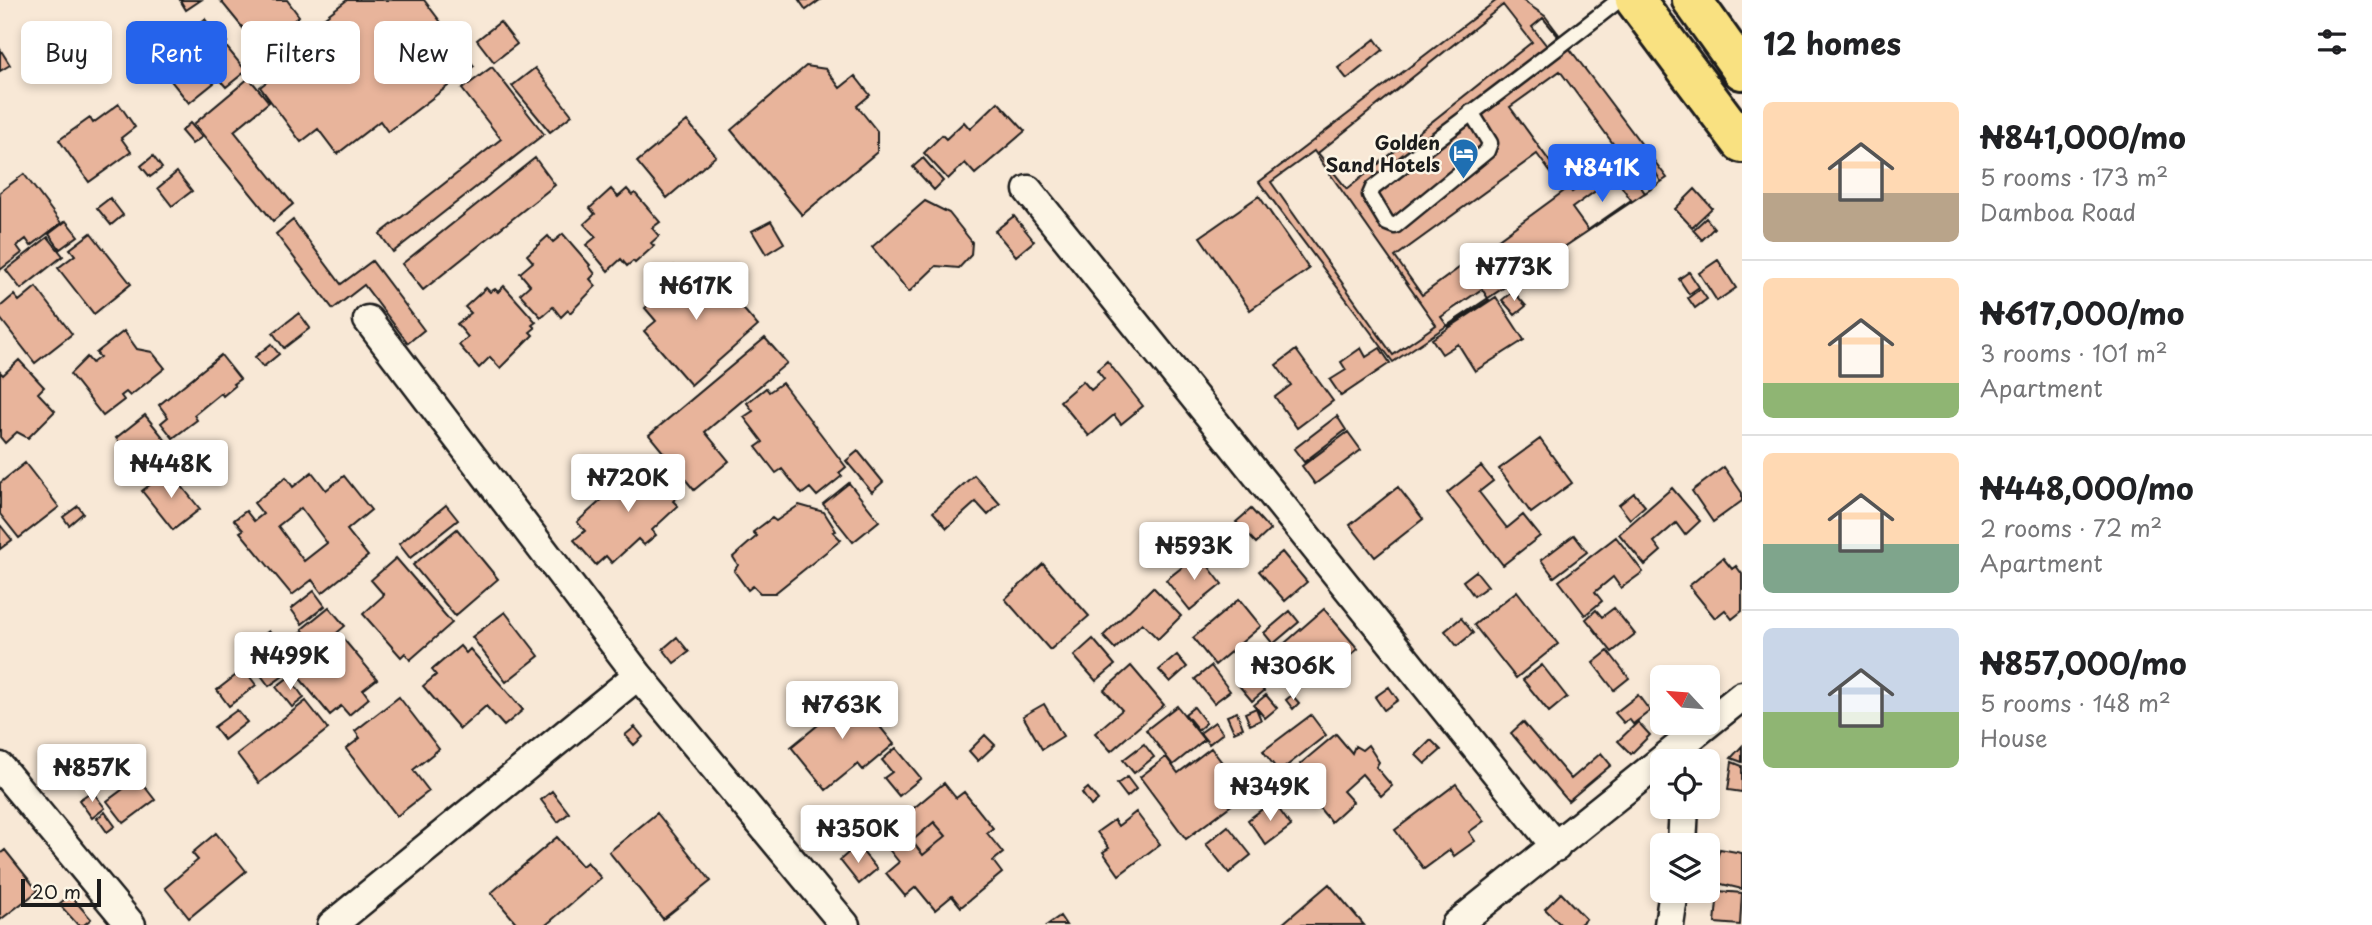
<!DOCTYPE html>
<meta charset="utf-8">
<style>
:root{--surface:#fff;--page:#f6f6f6;--text:#202124;--muted:#757577;--line:#e0e0e0;--accent:#2563eb}
body{margin:0;font-family:"Playpen Sans",sans-serif;background:var(--page);color:var(--text);height:100vh;display:flex;flex-direction:column;font-size:26px;white-space:nowrap}
*{box-sizing:border-box;margin:0}
p{font-size:23px;color:var(--muted)}
.icon{flex:none;width:38px;height:38px;fill:none;stroke:currentColor;stroke-width:2;stroke-linecap:round;stroke-linejoin:round}
.map{position:relative;flex:1;overflow:hidden}
.drawer{display:flex;flex-direction:column;background:var(--surface);width:630px}
.drawer>*{flex:none}
.guide{position:absolute;left:21px;top:21px;width:665px;height:63px;display:flex;gap:14px}
.needle{width:46px;rotate:296deg}
.fabs{position:absolute;left:1650px;top:665px;display:grid;gap:14px}
.fabs a{display:grid;place-items:center;width:70px;height:70px;border-radius:10px;background:var(--surface);box-shadow:0 4px 10px #0003;font-size:35px}
.scale{position:absolute;left:21px;bottom:18px;width:80px;box-sizing:border-box;padding-left:7px;border:4px solid #1c1c1c;border-top:0;font-size:19px;line-height:24px;white-space:nowrap;color:#1c1c1c;-webkit-text-stroke:5px #fcf5e5;paint-order:stroke}
.price{position:absolute;translate:-50% -60px;padding:0 16px;border-radius:7px;background:#fff;color:#222;font-size:23px;line-height:46px;filter:drop-shadow(0 2px 4px #0008)}
.price::after{content:'';position:absolute;left:50%;top:42px;width:21px;height:16px;margin-left:-10px;background:inherit;clip-path:polygon(0 0,100% 0,50% 100%)}
.price.current{background:var(--accent);color:#fff}
ul{padding:0;list-style:none}
li{display:flex;align-items:center;gap:21px;height:175px;padding:0 21px}
li+li{border-top:2px solid var(--line)}
li span{display:grid;place-items:center;flex:none;width:196px;height:140px;border-radius:10px;color:#555}
li>.icon{margin-inline-start:auto}
span .icon{width:84px;height:84px;fill:#fffc;stroke-width:1}
li b{font-size:30px}
h2{display:flex;justify-content:space-between;align-items:center;height:84px;padding:0 21px;font-size:30px}
.pill{padding:0 24px;border-radius:10px;background:var(--surface);box-shadow:0 4px 10px #0003;font-size:24px;line-height:63px}
.pill.current{background:var(--accent);color:#fff}
main{display:flex;flex:1;min-height:0}
.map>svg:first-child{display:block}
.building{fill:#e8b49b;stroke:#1c1c1c;stroke-width:2;fill-rule:evenodd}
.lines{fill:none;stroke-linecap:round;stroke-linejoin:round}
.service-casing{stroke:#1c1c1c;stroke-width:19}
.minor-casing{stroke:#1c1c1c;stroke-width:33}
.primary-casing{stroke:#1c1c1c;stroke-width:44}
.service{stroke:#fcf5e5;stroke-width:14}
.minor{stroke:#fcf5e5;stroke-width:28}
.primary{stroke:#f9e181;stroke-width:38}
.labels{text-anchor:middle;dominant-baseline:central;stroke-width:5;stroke-linejoin:round;paint-order:stroke}
.poi-label{font-size:19px;font-weight:bold;fill:#1c1c1c;stroke:#fcf5e5;text-anchor:end}
</style>
<main>
<div class="map">
<svg width="1742" height="925" viewBox="0 0 1742 925">
<rect width="100%" height="100%" fill="#f8e8d6"/>
<filter id="ink" filterUnits="userSpaceOnUse"><feTurbulence type="fractalNoise" baseFrequency=".0143" numOctaves="2"/><feDisplacementMap in="SourceGraphic" scale="14" xChannelSelector="R" yChannelSelector="G"/><feConvolveMatrix kernelMatrix="1 2 1 2 8 2 1 2 1" color-interpolation-filters="sRGB"/></filter>
<g filter="url(#ink)">
<path class="building" d="M180,0H201L186,10Z
M220,0H287L299,16L260,49Z
M347,0H424L474,66L388,132L380,121L337,154L318,129L301,142L260,87L296,59L286,47Z
M799,0H820L806,10Z
M1497,0H1522L1545,16L1667,178L1393,362L1259,182Z
M1503,5L1532,42L1347,189L1318,153Z
M1543,18L1558,36L1547,46L1532,27Z
M205,19L213,30L215,27L227,42L224,44L246,71L226,87L219,79L189,103L154,60Z
M500,22L517,44L494,62L477,40Z
M1375,39L1383,50L1347,79L1338,68Z
M0,49L10,65L0,71Z
M806,66L826,69L840,88L855,76L870,95L857,106L877,131V152L802,215L731,130Z
M492,67L544,134L393,252L380,234L501,139L462,89Z
M535,68L572,115L550,132L512,86Z
M1560,71L1622,156L1572,192L1510,107Z
M249,78L269,102L234,131L293,204L273,221L194,124Z
M998,102L1025,131L975,174L965,163L948,179L924,153L942,135L946,139L964,122L970,129Z
M119,104L135,127L121,138L131,152L89,182L59,140L90,118L93,123Z
M687,121L716,156L667,198L637,162Z
M190,123L202,137L192,144L181,131Z
M1314,151L1436,325L1393,355L1271,182Z
M1537,154L1564,191L1422,295L1395,257Z
M153,156L162,168L150,177L141,166Z
M535,158L555,185L423,290L402,264Z
M923,158L943,181L934,190L913,167Z
M177,172L192,191L172,206L158,188Z
M1656,173L1661,182L1645,193L1639,184Z
M24,174L61,223L31,246L26,239L17,246L22,253L0,270V192Z
M1615,177L1631,200L1588,230L1572,208Z
M611,189L618,197L627,189L632,195L635,193L660,222L652,228L659,236L651,243L654,246L635,263L633,261L627,266L621,259L608,271L586,245L596,237L584,224L595,214L590,208Z
M1695,189L1712,208L1692,227L1675,209Z
M1259,196L1309,269L1250,310L1200,237Z
M110,198L123,215L111,225L97,208Z
M925,201L949,213L972,242L971,255L959,268L936,266L909,292L872,247Z
M1014,216L1034,241L1016,256L995,231Z
M1706,218L1714,228L1702,240L1693,230Z
M293,220L341,284L372,261L424,330L408,343L364,285L333,309L276,234Z
M66,221L78,236L60,249L49,234Z
M771,221L784,243L766,254L752,231Z
M91,233L131,284L94,314L58,268L75,255L70,249Z
M563,234L590,265L589,266L595,274L590,279L596,286L570,313L568,310L561,317L553,307L541,317L520,294L530,285L520,273L533,262L527,255L548,236L553,242Z
M48,237L63,256L21,289L6,270Z
M1718,260L1736,288L1717,301L1699,273Z
M674,266L690,285L709,269L758,326L691,385L644,331L656,321L645,308L661,294L653,285Z
M1689,272L1699,287L1689,294L1679,279Z
M504,286L536,322L532,325L535,328L530,332L533,335L500,368L490,357L479,368L459,345L468,337L457,324L471,313L465,307L486,288L490,292L495,289L498,292Z
M36,287L72,334L35,363L0,318V307L14,295L19,301Z
M1482,289L1489,300L1448,327L1441,317Z
M1700,289L1707,299L1695,308L1688,298Z
M1513,291L1526,306L1515,315L1502,300Z
M1496,297L1524,340L1475,371L1458,344L1442,354L1432,339Z
M299,313L310,328L284,348L273,333Z
M124,331L137,349L152,352L165,368L130,396L126,392L121,396L124,400L103,416L70,374L87,357L92,363L100,357L96,353Z
M765,338L787,363L705,432L729,461L694,490L649,435Z
M271,344L279,354L263,367L255,357Z
M1361,348L1366,357L1380,348L1390,363L1341,396L1330,380L1346,370L1341,362Z
M1296,350L1333,401L1297,428L1275,397L1291,385L1276,365Z
M221,355L240,379L233,384L235,386L223,396L221,393L194,415L197,420L173,438L161,423L168,417L159,405Z
M19,360L44,387L38,393L55,411L28,438L17,432L5,443L0,437V372L3,375Z
M1107,361L1143,406L1121,424L1114,415L1089,436L1060,401L1083,381L1091,390L1104,379L1097,370Z
M782,383L846,467L839,473L842,476L817,496L810,488L802,494L782,469L776,473L756,447L763,442L744,417L753,411L747,403L766,388L769,392Z
M145,415L167,442L138,466L116,438Z
M1337,416L1346,430L1304,462L1294,449Z
M1348,432L1361,450L1315,484L1302,466Z
M1540,439L1572,483L1531,513L1499,469Z
M174,444L186,458L174,468L162,453Z
M858,451L883,482L872,492L846,461Z
M644,462L655,475L662,469L683,492L673,501L678,506L652,530L656,535L644,545L638,539L612,563L606,556L596,565L574,540L585,531L577,522Z
M25,463L59,507L19,538L0,514V483Z
M1481,466L1493,481L1479,492L1507,528L1523,515L1540,536L1503,565L1447,493Z
M1724,467L1742,493V501L1713,522L1692,491Z
M169,470L200,509L173,530L142,491Z
M312,472L326,490L344,476L371,510L347,530L368,556L322,593L312,580L292,595L240,532L243,530L234,520L246,511L254,521L263,514L254,503L286,477L293,487Z
M974,475L1000,504L988,515L976,502L947,528L933,512Z
M849,483L879,521L853,542L823,504Z
M1398,487L1423,519L1375,557L1350,525Z
M1672,488L1700,521L1685,535L1676,523L1654,542L1661,551L1645,565L1619,534Z
M1634,493L1645,506L1630,519L1619,505Z
M446,505L458,520L410,558L399,544Z
M799,505L824,512L836,531L833,532L841,540L775,593H760L753,586L748,590L734,571L738,565L733,557L757,536L753,532L772,518L776,521Z
M78,506L83,513L69,525L63,517Z
M301,508L327,543L304,561L278,526Z
M1251,509L1270,530L1256,543L1236,522Z
M1,526L12,540L0,549V527Z
M457,529L498,579L455,616L413,565Z
M1574,535L1587,552L1554,577L1541,560Z
M1616,537L1643,572L1621,588L1613,577L1595,592L1602,601L1585,615L1559,581Z
M1282,552L1307,582L1285,601L1259,571Z
M1199,554L1222,584L1190,610L1166,580Z
M396,558L452,623L410,660L405,653L401,657L363,614L384,595L371,580Z
M1723,558L1732,569L1736,566L1742,574V611L1732,619L1725,610L1715,618L1689,586Z
M1043,564L1089,616L1050,650L1005,599Z
M1476,571L1488,586L1474,596L1463,581Z
M1153,587L1181,616L1158,639L1142,623L1115,649L1103,636Z
M314,591L325,606L302,624L291,609Z
M1517,591L1558,644L1516,678L1474,625Z
M1239,599L1261,626L1215,665L1193,638Z
M329,607L345,626L318,649L302,629Z
M1614,608L1635,634L1612,652L1586,619L1596,610L1602,617Z
M1324,609L1358,649L1314,686L1296,665L1285,674L1270,656Z
M1290,611L1299,622L1273,644L1264,633Z
M505,612L539,656L506,682L472,637Z
M1461,618L1473,633L1457,646L1445,631Z
M269,631L277,641L267,648L259,638Z
M301,632L318,653L340,635L377,679L363,690L369,698L349,715L341,706L330,715L278,652Z
M677,637L689,652L674,663L663,649Z
M1093,639L1115,665L1096,681L1074,656Z
M460,646L466,653L470,649L523,710L504,726L486,706L460,729L423,686L436,675L432,670Z
M1608,651L1629,678L1614,690L1593,663Z
M270,653L286,674L269,686L254,666Z
M1177,655L1187,667L1170,682L1159,670Z
M1542,665L1567,697L1549,712L1523,680Z
M1131,666L1164,705L1111,751L1095,733L1122,710L1104,690Z
M1211,666L1230,691L1214,703L1195,679Z
M244,669L256,685L229,706L217,690Z
M1248,672L1264,691L1252,701L1236,682Z
M289,677L304,698L292,707L276,687Z
M1389,687L1398,700L1384,710L1375,697Z
M849,688L894,744L863,770L858,764L826,790L791,747L824,720L819,713Z
M1266,695L1277,708L1265,718L1254,705Z
M1292,695L1299,703L1293,709L1286,700Z
M1638,695L1650,711L1633,724L1629,719L1624,723L1615,713Z
M399,697L439,749L413,770L429,791L397,816L346,749L360,738L355,731Z
M306,701L328,729L259,783L237,754Z
M1044,704L1063,736L1042,749L1023,716Z
M1177,706L1204,740L1173,765L1146,730Z
M1194,707L1206,723L1198,730L1185,714Z
M1256,708L1261,720L1250,725L1245,713Z
M237,710L247,722L224,740L214,727Z
M1237,712L1243,728L1234,732L1227,716Z
M1311,715L1326,735L1279,772L1263,751Z
M1215,722L1223,733L1209,744L1200,733Z
M1523,722L1571,779L1601,753L1611,765L1568,801L1511,733Z
M1638,722L1650,735L1631,754L1618,741Z
M635,727L643,737L634,745L625,735Z
M1336,734L1352,753L1355,746L1362,750L1368,745L1379,762L1376,767L1392,786L1381,796L1362,774L1343,791L1353,802L1331,822L1300,785V776L1306,771L1300,764Z
M985,735L995,745L978,761L969,751Z
M1431,740L1441,750L1425,764L1416,755Z
M1144,744L1154,757L1134,773L1123,760Z
M1742,746V762L1731,758Z
M896,748L921,778L899,796L884,778L892,772L882,760Z
M1211,748L1246,794L1186,839L1140,777L1166,757L1178,773Z
M1732,762L1742,766V792L1728,790Z
M1127,777L1136,789L1127,797L1117,784Z
M138,778L155,800L124,823L107,801Z
M944,783L956,798L964,792L993,828L987,833L1003,853L993,861L1002,873L961,907L952,896L935,910L916,887L905,896L886,873L899,862L879,837ZM934,822L946,836L923,855L912,841Z
M1456,784L1484,821L1469,832L1475,841L1454,856L1450,850L1424,869L1395,830Z
M1088,788L1098,800L1091,806L1082,793Z
M92,791L105,808L92,818L79,800Z
M552,791L569,813L558,822L541,800Z
M1273,801L1291,826L1266,845L1248,820Z
M105,812L115,826L107,832L97,818Z
M1136,812L1160,844L1119,875L1103,852L1109,848L1097,832L1114,820L1118,826Z
M657,813L711,881L663,919L609,852Z
M934,822L946,836L923,855L912,841Z
M1228,826L1251,855L1229,873L1206,844Z
M216,833L246,871L189,918L165,888L198,860L192,853Z
M557,837L582,866L587,862L601,878L546,925H518L491,893Z
M857,845L877,869L859,884L840,860Z
M1720,849L1742,853V889L1709,881Z
M5,850L38,891L0,920V854Z
M1329,884L1364,925H1281Z
M1718,891L1742,893L1740,925L1715,923Z
M1561,893L1586,919L1579,925H1561L1545,909Z
M70,895L91,919L84,925H78L59,904Z
M1060,916L1066,925H1047Z"/>
<g class="lines">
<defs>
<path id="service" d="M1471,112L1490,143L1487,151L1395,226L1387,223L1370,195L1373,188C1455,125 1538,64 1619,0"/>
<path id="minor" d="M1028,190L1556,847
M368,320L638,675L845,925
M0,767L131,925
M1682,845L1684,807
M332,925L638,675
M1456,925L1742,696
M1669,925L1674,891"/>
<path id="primary" d="M1635,0L1742,143
M1692,0L1742,70"/>
</defs>
<use href="#service" class="service-casing"/>
<use href="#minor" class="minor-casing"/>
<use href="#primary" class="primary-casing"/>
<use href="#service" class="service"/>
<use href="#minor" class="minor"/>
<use href="#primary" class="primary"/>
</g>
</g>
<defs>
<symbol id="hotel-pin" viewBox="-11 -11 22 30"><path d="M0 17L-7.5 6A9.5 9.5 0 1 1 7.5 6Z" fill="#1f6fb2" stroke="#fcf5e5"/><path d="M-6-4.5h1.5V1H6V5H4.5V3h-9V5H-6ZM-4 0a1.8 1.8 0 1 1 3.6 0ZM.5 0V-2.5h3Q6-2.5 6 0Z" fill="#fff"/></symbol>
</defs>
<g fill-rule="evenodd">
<use href="#hotel-pin" x="1446" y="136" width="35" height="47"/>
</g>
<g class="labels">
<g class="poi-label">
<text x="1440" y="142">Golden<tspan x="1440" dy="22">Sand Hotels</tspan></text>
</g>
</g>
</svg>
<div class="fabs">
<a><svg class="needle" viewBox="-14 -14 28 28"><path d="M0-13l5 13h-10z" fill="#e53935"/><path d="M0 13l5-13h-10z" fill="#757577"/></svg></a>
<a><svg class="icon" aria-label="locate" viewBox="0 0 24 24"><circle cx="12" cy="12" r="6"/><path d="M12 2v4M12 18v4M2 12h4M18 12h4"/></svg></a>
<a><svg class="icon" aria-label="layers" viewBox="0 0 24 24"><path d="M12 4l9 5-9 5-9-5zM3 14l9 5 9-5"/></svg></a>
</div>
<div class="scale">20 m</div>
<b class="price current" style="left:1602px;top:204px">₦841K</b>
<b class="price" style="left:1514px;top:303px">₦773K</b>
<b class="price" style="left:696px;top:322px">₦617K</b>
<b class="price" style="left:171px;top:500px">₦448K</b>
<b class="price" style="left:628px;top:514px">₦720K</b>
<b class="price" style="left:1194px;top:582px">₦593K</b>
<b class="price" style="left:290px;top:692px">₦499K</b>
<b class="price" style="left:1293px;top:702px">₦306K</b>
<b class="price" style="left:842px;top:741px">₦763K</b>
<b class="price" style="left:92px;top:804px">₦857K</b>
<b class="price" style="left:1270px;top:823px">₦349K</b>
<b class="price" style="left:858px;top:865px">₦350K</b>
<div class="guide">
<a class="pill">Buy</a>
<a class="pill current">Rent</a>
<a class="pill">Filters</a>
<a class="pill">New</a>
</div>
</div>
<section class="drawer">
<h2>12 homes<svg class="icon" aria-label="filters" viewBox="0 0 24 24"><path d="M4 7h16M4 17h16"/><circle cx="9" cy="7" r="2"/><circle cx="15" cy="17" r="2"/></svg></h2>
<ul>
<li><span style="background:linear-gradient(#ffd9b3 65%,#b9a48a 0)"><svg class="icon" aria-label="home" viewBox="0 0 24 24"><path d="M3 11l9-7 9 7M6 9v11h12V9"/></svg></span><div><b>₦841,000/mo</b><p>5 rooms · 173 m²</p><p>Damboa Road</p></div></li>
<li><span style="background:linear-gradient(#ffd9b3 75%,#8fb573 0)"><svg class="icon" aria-label="home" viewBox="0 0 24 24"><path d="M3 11l9-7 9 7M6 9v11h12V9"/></svg></span><div><b>₦617,000/mo</b><p>3 rooms · 101 m²</p><p>Apartment</p></div></li>
<li><span style="background:linear-gradient(#ffd9b3 65%,#7fa58c 0)"><svg class="icon" aria-label="home" viewBox="0 0 24 24"><path d="M3 11l9-7 9 7M6 9v11h12V9"/></svg></span><div><b>₦448,000/mo</b><p>2 rooms · 72 m²</p><p>Apartment</p></div></li>
<li><span style="background:linear-gradient(#c9d6e8 60%,#8fb573 0)"><svg class="icon" aria-label="home" viewBox="0 0 24 24"><path d="M3 11l9-7 9 7M6 9v11h12V9"/></svg></span><div><b>₦857,000/mo</b><p>5 rooms · 148 m²</p><p>House</p></div></li>
</ul>
</section>
</main>
